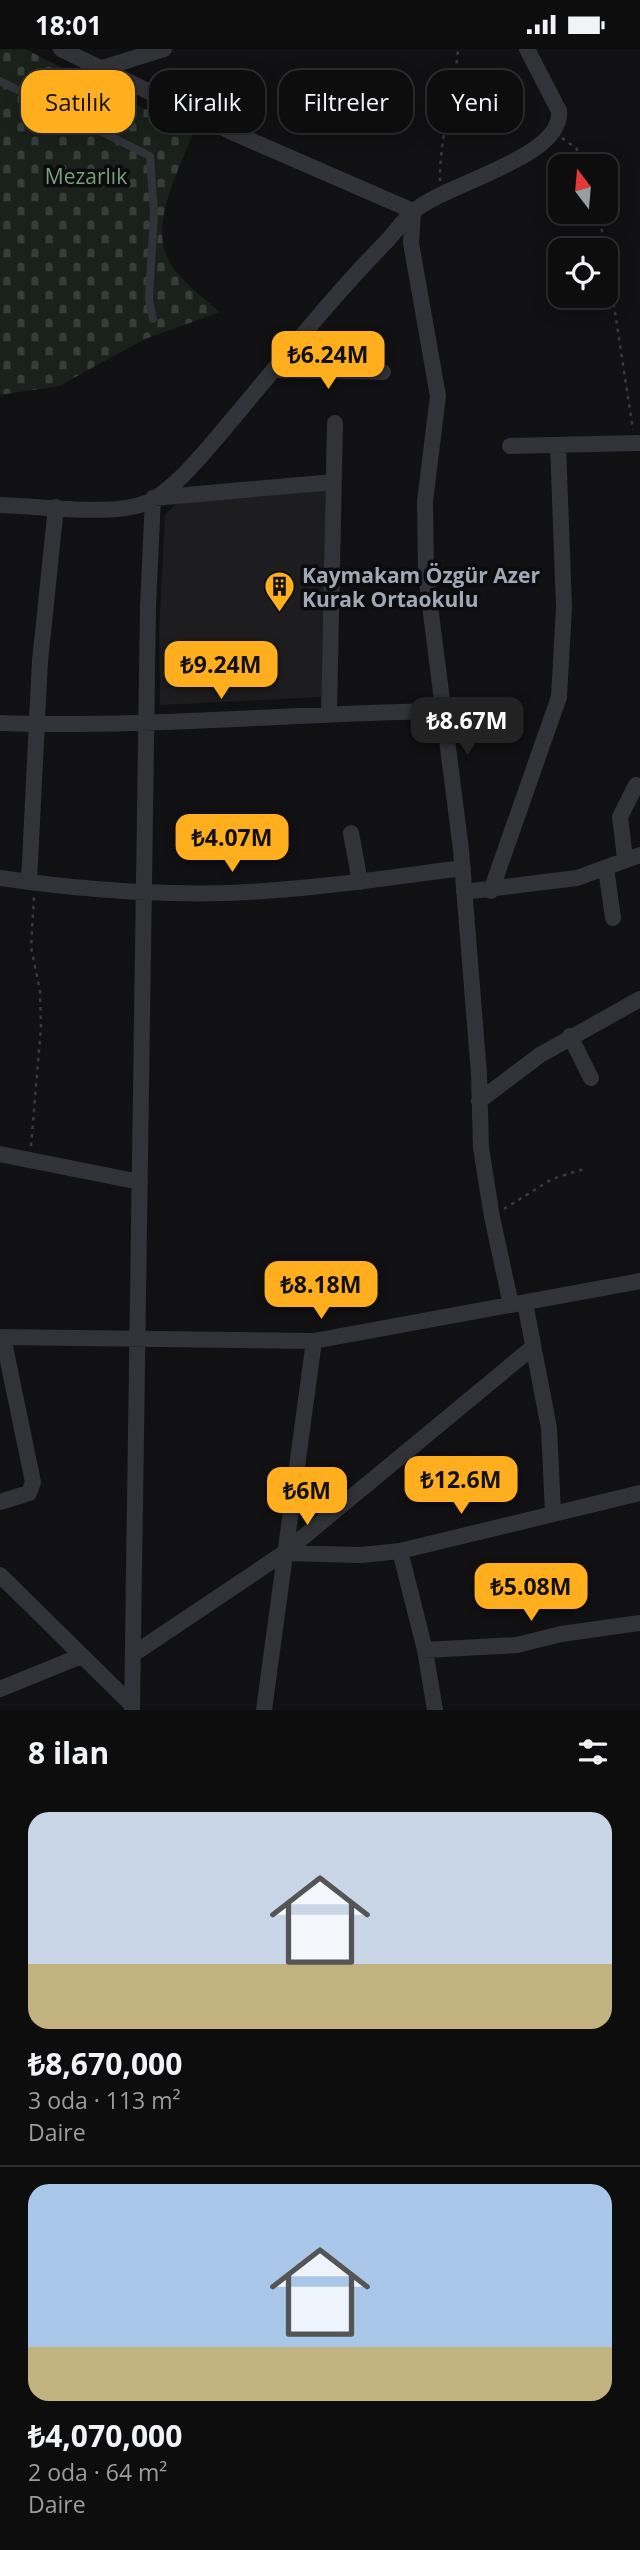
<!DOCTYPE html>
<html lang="tr">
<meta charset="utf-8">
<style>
:root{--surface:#0d0d0e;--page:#1b1b1c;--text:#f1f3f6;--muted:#9a9c9e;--line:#2d2d2e;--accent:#ffae1e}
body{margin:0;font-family:"Open Sans",sans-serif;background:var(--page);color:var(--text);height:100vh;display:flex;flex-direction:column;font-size:26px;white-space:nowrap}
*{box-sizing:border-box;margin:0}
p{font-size:23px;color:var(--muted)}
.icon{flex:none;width:38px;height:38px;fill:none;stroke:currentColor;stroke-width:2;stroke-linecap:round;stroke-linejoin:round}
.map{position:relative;height:1661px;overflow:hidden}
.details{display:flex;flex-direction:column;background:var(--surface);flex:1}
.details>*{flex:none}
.top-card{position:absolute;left:21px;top:21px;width:598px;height:63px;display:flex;gap:14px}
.needle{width:46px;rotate:344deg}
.fabs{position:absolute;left:548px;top:105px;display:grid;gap:14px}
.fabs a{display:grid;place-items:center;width:70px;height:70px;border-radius:14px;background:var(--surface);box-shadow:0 4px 18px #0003,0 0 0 2px var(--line);font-size:35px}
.price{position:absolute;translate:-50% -60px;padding:0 16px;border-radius:14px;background:var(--accent);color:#111;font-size:23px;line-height:46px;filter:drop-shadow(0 2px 4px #0008)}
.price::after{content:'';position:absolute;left:50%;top:42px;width:21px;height:16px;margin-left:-10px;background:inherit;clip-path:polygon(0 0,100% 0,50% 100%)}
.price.current{background:#222;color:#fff}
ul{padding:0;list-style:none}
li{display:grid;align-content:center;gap:14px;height:371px;padding:0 28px}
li+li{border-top:2px solid var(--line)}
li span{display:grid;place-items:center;height:217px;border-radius:21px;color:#555}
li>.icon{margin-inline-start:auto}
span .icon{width:126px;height:126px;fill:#fffc;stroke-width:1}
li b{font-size:30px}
h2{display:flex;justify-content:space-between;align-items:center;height:84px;padding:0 28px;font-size:30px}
.chip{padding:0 24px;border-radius:21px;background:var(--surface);box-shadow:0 4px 18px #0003,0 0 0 2px var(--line);font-size:24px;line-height:63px}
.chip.current{background:var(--accent);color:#111}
.status{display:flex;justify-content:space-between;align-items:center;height:49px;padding:0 35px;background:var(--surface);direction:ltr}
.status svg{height:19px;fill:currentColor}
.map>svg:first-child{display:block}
.built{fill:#1d1d20}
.cemetery{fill:url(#cemetery-stones)}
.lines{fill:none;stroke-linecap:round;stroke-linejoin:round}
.path{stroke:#383a40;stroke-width:2.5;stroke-dasharray:3.5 5;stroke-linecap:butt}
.service{stroke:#323339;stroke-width:8}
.minor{stroke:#323339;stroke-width:16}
.labels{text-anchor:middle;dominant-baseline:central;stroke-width:7;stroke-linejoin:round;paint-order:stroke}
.park-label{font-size:21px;fill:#76a278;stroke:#0c0c0e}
.poi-label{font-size:21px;font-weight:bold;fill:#a1a8b5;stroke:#0c0c0e;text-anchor:start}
</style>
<div class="status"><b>18:01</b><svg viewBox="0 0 49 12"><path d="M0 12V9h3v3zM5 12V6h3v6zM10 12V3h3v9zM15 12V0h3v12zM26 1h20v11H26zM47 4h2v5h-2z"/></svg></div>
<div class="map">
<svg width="640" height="1661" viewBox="0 0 640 1661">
<defs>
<pattern id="cemetery-stones" width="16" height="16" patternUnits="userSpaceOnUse" patternTransform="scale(1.75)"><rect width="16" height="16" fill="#19211a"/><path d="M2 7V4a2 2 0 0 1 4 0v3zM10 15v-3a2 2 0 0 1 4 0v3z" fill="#373e39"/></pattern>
</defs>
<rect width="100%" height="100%" fill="#111113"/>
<path class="built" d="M326,439L321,648L160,656L159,584L165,466L183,448Z"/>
<path class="cemetery" d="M0,0H25L193,84C181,117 155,163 164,199C171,226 200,246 220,263L145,290L59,337L0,346Z"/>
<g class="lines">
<path class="path" d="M562,89L576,99L587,117
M440,132C439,88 455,44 458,0
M599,163L605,201
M606,204L633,381
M31,1097L41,978L40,942L31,898L34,847
M504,1160L552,1130L584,1120"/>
<path class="service" d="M0,32L150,107L154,164L149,250L153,270"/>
<path class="minor" d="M61,0L236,85L413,162L411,194L438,347L425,452L426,525L461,801L479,1025L481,1099L492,1168L511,1256
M99,20L164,0
M273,321L383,323
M510,397L637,394
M0,456C38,457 109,467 143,455C173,445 214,392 235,367C284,309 331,249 384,195C394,185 402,172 413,163C443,135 564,109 559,62L527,0
M329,663L335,374
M0,674C147,679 295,664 442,662
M351,784L360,833
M625,809L620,768L636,736
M606,819L613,869
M0,829C74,840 154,846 229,844C307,841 385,829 463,819
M29,833L40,612L56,458
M491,842L559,648L564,558L558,396
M464,843L577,829L640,806
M570,987L591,1029
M479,1052L540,1006L640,950
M0,1105L140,1133
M525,1254L549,1379L553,1464
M0,1288L314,1292L640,1232
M0,1453L29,1444L33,1433L3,1288
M400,1502L425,1601L435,1661
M284,1504L361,1506L400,1502L640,1444
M0,1526L132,1656
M425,1601L517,1596L561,1585L640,1574
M135,1604L284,1504L533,1298
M0,1640L81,1607
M132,1661L148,557L153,449L333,433
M264,1661L314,1292"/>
</g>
<defs>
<symbol id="building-pin" viewBox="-11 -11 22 30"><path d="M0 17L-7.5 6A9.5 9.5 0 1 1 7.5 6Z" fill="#ffae1e" stroke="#0c0c0e"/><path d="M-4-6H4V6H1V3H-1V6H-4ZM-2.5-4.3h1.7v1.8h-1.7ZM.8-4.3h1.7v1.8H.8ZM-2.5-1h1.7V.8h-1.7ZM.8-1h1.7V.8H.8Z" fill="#111"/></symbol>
</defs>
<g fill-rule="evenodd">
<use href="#building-pin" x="262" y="520" width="35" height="47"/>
</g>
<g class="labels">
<g class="park-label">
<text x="86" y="127">Mezarlık</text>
</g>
<g class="poi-label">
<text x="302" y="526">Kaymakam Özgür Azer<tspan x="302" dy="24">Kurak Ortaokulu</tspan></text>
</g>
</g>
</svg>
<div class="fabs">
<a><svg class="needle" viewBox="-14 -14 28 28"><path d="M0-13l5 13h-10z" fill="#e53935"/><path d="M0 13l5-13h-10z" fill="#9a9c9e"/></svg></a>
<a><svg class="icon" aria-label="locate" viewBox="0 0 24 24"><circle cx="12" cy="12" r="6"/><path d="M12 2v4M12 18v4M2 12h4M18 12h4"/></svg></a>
</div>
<b class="price" style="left:328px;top:342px">₺6.24M</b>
<b class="price" style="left:221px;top:652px">₺9.24M</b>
<b class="price current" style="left:467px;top:708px">₺8.67M</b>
<b class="price" style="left:232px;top:825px">₺4.07M</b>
<b class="price" style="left:321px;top:1272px">₺8.18M</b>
<b class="price" style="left:461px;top:1467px">₺12.6M</b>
<b class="price" style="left:307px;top:1478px">₺6M</b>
<b class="price" style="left:531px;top:1574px">₺5.08M</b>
<div class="top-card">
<a class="chip current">Satılık</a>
<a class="chip">Kiralık</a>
<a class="chip">Filtreler</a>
<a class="chip">Yeni</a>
</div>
</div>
<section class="details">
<h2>8 ilan<svg class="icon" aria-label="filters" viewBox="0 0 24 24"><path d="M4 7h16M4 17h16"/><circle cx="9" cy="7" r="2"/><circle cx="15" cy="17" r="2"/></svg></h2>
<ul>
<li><span style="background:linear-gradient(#c9d6e8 70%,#c2b280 0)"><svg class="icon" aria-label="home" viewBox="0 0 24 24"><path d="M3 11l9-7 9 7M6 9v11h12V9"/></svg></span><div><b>₺8,670,000</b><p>3 oda · 113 m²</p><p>Daire</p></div></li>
<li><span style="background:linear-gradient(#a9c7e8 75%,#c2b280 0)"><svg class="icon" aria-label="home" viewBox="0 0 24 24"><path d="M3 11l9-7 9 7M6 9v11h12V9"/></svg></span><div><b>₺4,070,000</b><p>2 oda · 64 m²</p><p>Daire</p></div></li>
</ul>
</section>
